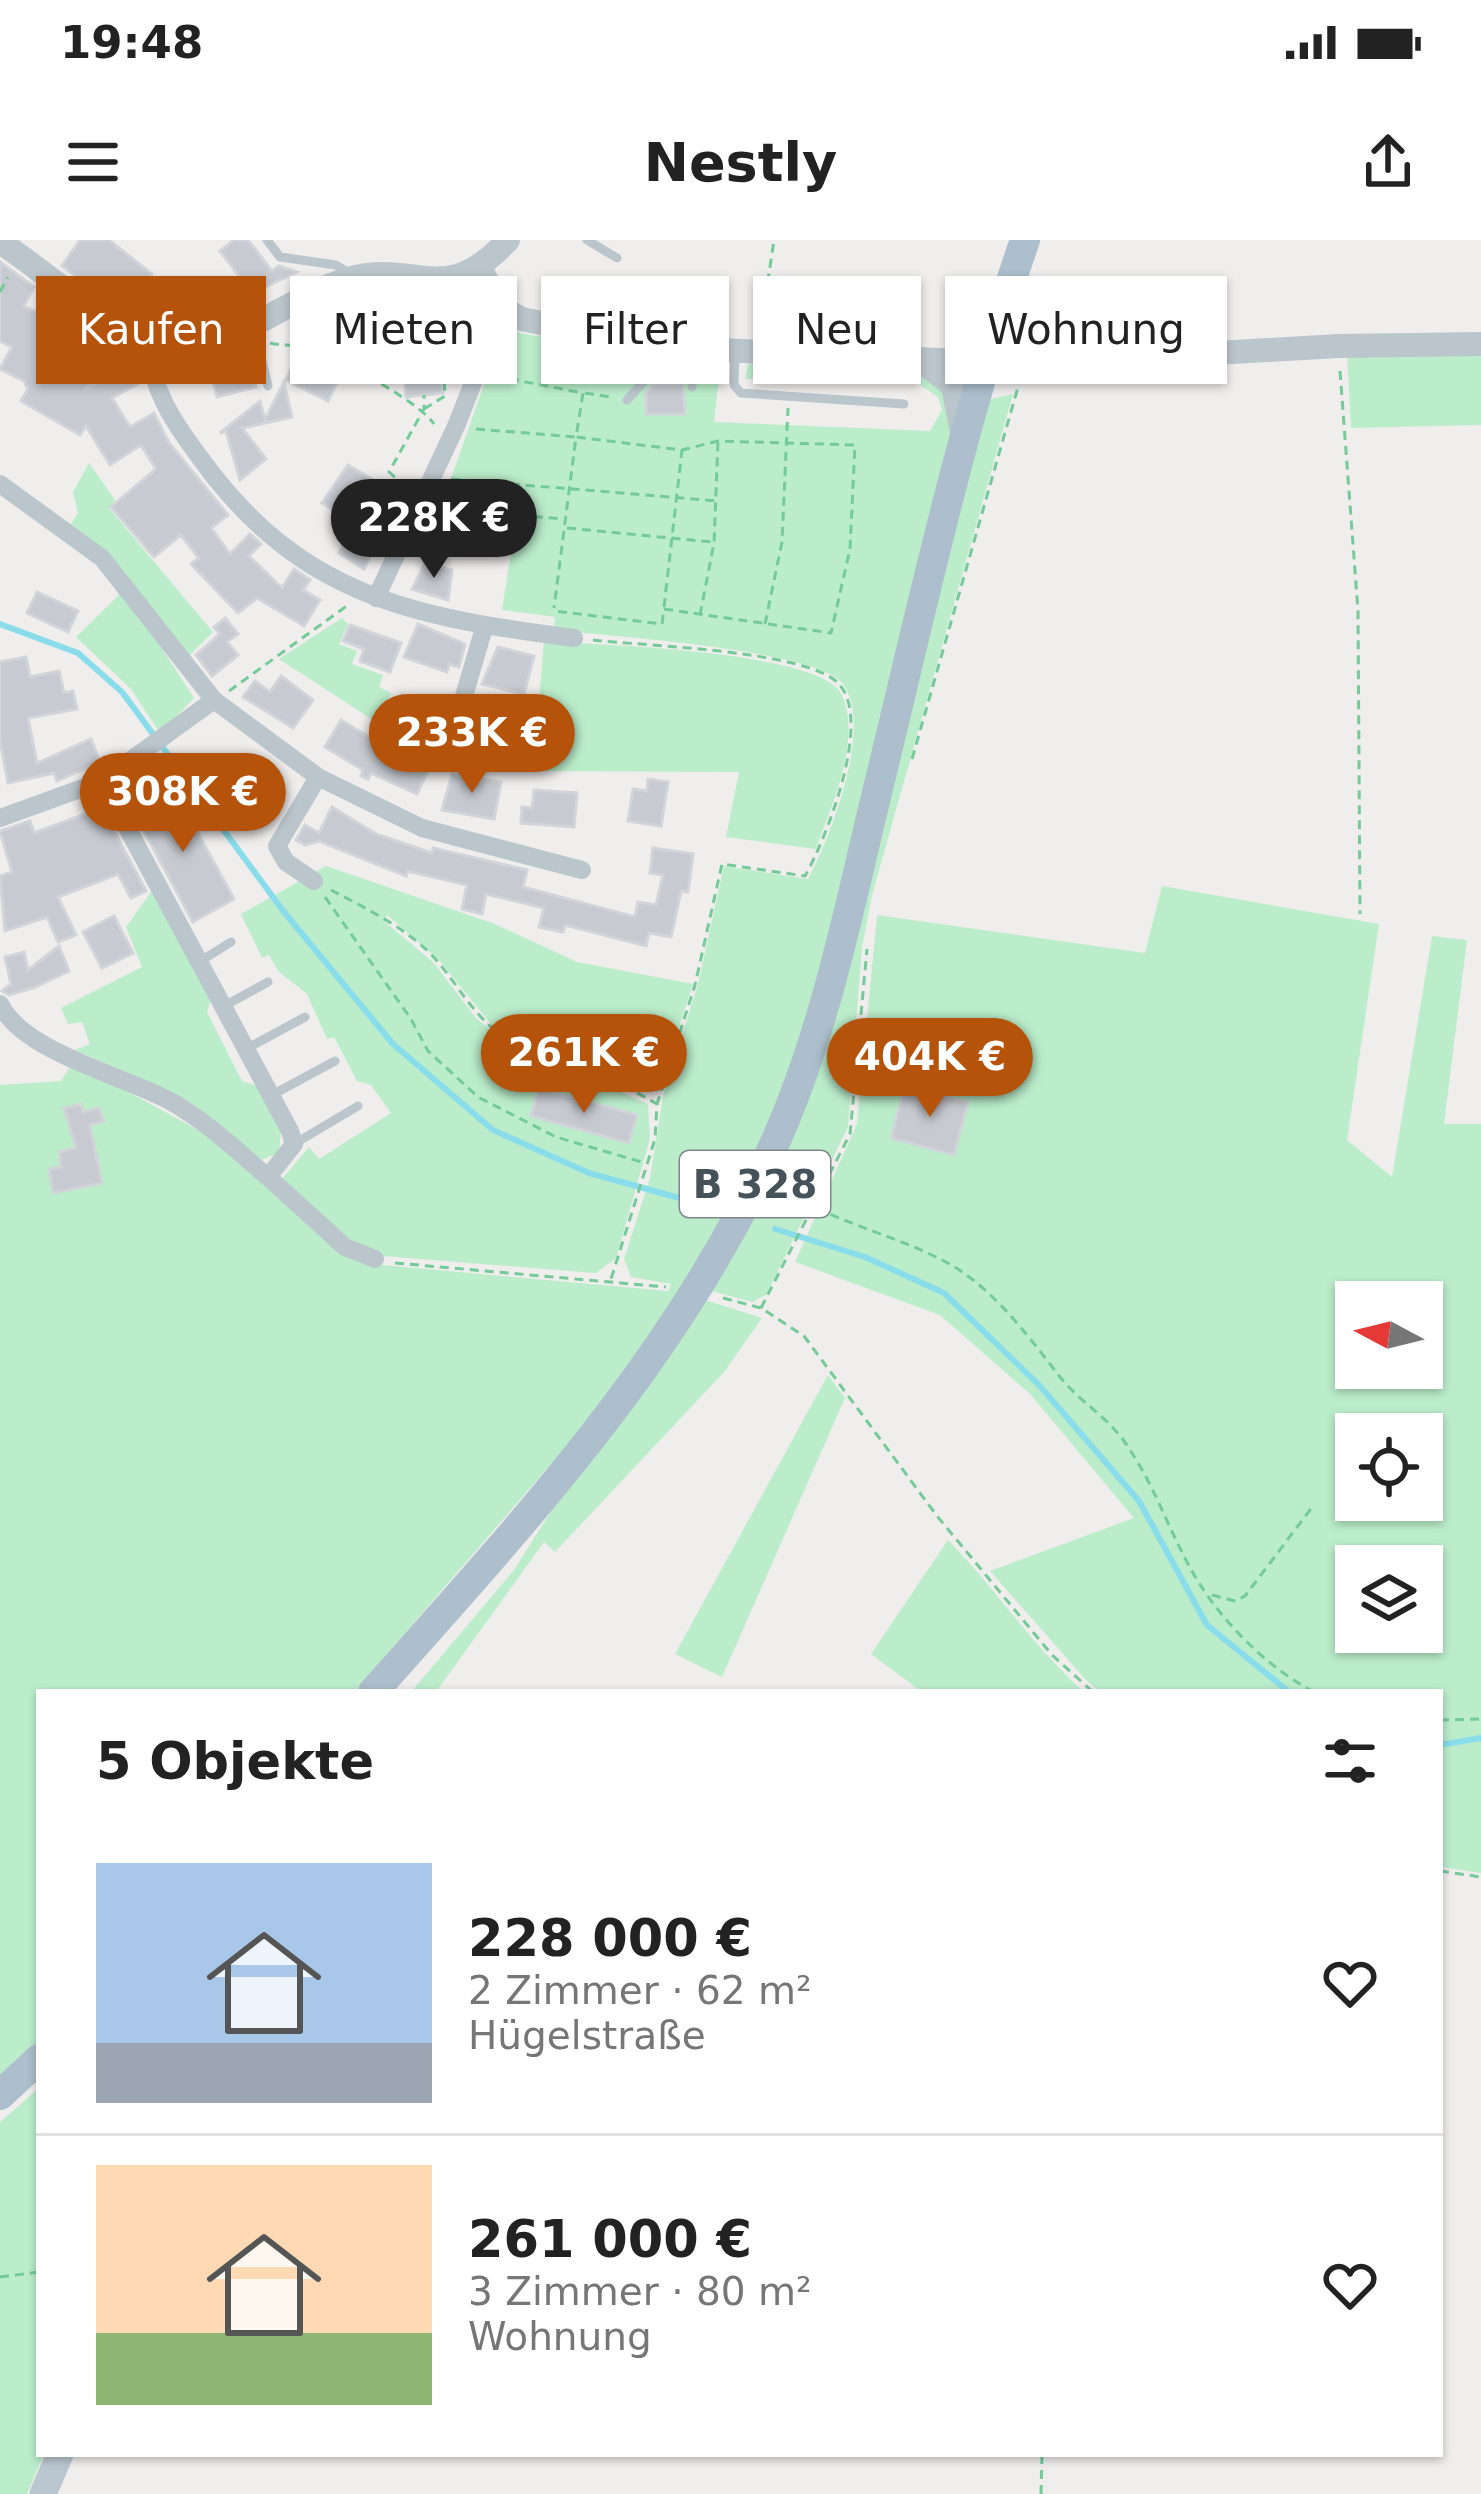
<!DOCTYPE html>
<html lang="de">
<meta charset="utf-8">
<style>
:root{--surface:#fff;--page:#f2f2f2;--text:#222;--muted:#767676;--line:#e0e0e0;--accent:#b45309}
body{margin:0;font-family:"DejaVu Sans",sans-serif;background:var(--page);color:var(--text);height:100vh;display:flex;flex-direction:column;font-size:45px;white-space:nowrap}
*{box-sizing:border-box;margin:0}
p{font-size:39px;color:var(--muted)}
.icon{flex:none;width:66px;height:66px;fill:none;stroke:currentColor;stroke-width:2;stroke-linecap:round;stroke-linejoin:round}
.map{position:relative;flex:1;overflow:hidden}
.panel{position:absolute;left:36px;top:1449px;width:1407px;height:768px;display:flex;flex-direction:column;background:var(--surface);border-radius:0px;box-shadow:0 3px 9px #0004}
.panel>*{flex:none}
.guide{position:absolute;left:36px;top:36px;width:1410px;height:108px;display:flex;gap:24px}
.needle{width:78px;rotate:277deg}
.tools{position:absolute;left:1335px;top:1041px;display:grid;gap:24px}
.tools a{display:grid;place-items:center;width:108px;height:108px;border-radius:0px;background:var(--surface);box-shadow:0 3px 9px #0004;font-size:60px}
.price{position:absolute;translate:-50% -102px;padding:0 27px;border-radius:42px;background:var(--accent);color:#fff;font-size:39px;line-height:78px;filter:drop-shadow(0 3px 6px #0008)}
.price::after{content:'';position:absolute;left:50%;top:72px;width:36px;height:27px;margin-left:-18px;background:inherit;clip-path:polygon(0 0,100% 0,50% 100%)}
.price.selected{background:#222;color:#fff}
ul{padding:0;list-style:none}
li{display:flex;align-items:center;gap:36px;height:300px;padding:0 60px}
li+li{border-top:3px solid var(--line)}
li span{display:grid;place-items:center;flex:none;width:336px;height:240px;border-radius:0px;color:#555}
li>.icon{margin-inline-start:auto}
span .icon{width:144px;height:144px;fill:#fffc;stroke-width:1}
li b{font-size:51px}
h2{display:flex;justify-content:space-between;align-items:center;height:144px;padding:0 60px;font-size:51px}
.chip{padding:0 42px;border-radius:0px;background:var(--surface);box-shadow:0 3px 9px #0004;font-size:42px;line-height:108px}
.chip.selected{background:var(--accent);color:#fff}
.status{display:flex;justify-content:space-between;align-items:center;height:84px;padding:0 60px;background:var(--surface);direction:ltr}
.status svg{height:33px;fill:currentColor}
header{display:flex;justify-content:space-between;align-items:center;height:156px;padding:0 60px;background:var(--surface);font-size:54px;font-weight:700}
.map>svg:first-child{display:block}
.green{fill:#bbedcb;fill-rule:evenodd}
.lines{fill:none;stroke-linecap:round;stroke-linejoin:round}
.stream{stroke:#89ddea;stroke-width:6}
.building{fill:#c7cad0;stroke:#d1d4d8;stroke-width:3}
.path{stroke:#74ca99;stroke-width:3;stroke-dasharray:9 6;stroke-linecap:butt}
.service{stroke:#bbc6cc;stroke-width:9}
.minor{stroke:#bbc6cc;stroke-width:18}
.tertiary{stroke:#bbc6cc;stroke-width:24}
.secondary{stroke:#bac7d1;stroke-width:27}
.primary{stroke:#adbfcc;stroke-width:30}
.labels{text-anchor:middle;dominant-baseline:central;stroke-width:12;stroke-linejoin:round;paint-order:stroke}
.shield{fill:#fff;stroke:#7e868c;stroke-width:3}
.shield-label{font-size:39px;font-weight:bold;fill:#46525a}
</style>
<div class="status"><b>19:48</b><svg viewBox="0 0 49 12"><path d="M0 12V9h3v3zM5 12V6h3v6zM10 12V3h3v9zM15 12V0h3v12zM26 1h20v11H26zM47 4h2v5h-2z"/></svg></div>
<header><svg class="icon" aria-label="menu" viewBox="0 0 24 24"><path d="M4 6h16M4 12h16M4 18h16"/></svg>Nestly<svg class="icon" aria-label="share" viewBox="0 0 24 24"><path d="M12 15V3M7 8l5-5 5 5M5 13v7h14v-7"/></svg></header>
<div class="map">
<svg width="1481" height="2254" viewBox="0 0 1481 2254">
<rect width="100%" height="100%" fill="#f0eded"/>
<path class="green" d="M503,90L720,128L714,182L930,191L942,170L938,157L913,140L755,131L752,139H745L748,124C783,126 914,125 936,143C952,155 951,186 949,205L808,780L748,937L644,1116L354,1452H39V1802L0,1840V845L61,841L73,822L204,893L371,1024L668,1051L671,1044L631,1037L624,1019L650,938L663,856L698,744L724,626L808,639C830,598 874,487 843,444C817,409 605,396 554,390L555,377L502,370L512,306L432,293Z
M1481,111V185L1351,188L1347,113Z
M1013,154L872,655L862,707L848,887L766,1055L752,1062L711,1051L772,936L986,160Z
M89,223L115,260L109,268L213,392L186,419L98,305L71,284L78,273L73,252Z
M124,350L194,458L160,493L131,449L76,397Z
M342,378L348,384L339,404L357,411L352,424L383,435L379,447L391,453L376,482L279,419Z
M544,401C597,405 821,410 842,455C862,501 831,566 816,609L726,597L739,532L533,531Z
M326,626L495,684L577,722L693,744L658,852L535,812L495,789L438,719L387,675L384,681L434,723L476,778L503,801L648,864L650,899L616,1018L596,1033L382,1016L346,1003L281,940L309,907L319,919L391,873L371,845L357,841L334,797L327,799L307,754L278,731L269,715L262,718L241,674Z
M1162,646L1379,684L1347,900L1392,937L1432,696L1467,700L1444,884H1481V1633L1440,1627V1452H1100L1086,1440L990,1331L1134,1278L1030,1154L940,1075L795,1022L857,884L877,675L1145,713ZM1356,1062H1422V1128H1356ZM1356,1194H1422V1260H1356ZM1356,1326H1422V1392H1356Z
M153,649L211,760L207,772L242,841L257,846L281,892L279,913L256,922L165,849L74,810L90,804L82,782L68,784L61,768L142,727L126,687Z
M705,1060L762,1078L724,1132L555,1312L544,1302L436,1452H411L514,1330L562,1254Z
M828,1135L845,1158L722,1437L675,1414Z
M948,1300C996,1349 1033,1407 1084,1452H922L871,1414Z
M39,1848V2214H44L27,2254H0V1882Z"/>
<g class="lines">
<path class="stream" d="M0,384L78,413L122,452L284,672L393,804L493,890L589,933L701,964
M775,989L865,1017L944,1053L1039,1145L1139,1261L1207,1385L1289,1452
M1440,1505L1481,1498"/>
</g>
<path class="building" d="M80,0H109L152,34L144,46L157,63L146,79L124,71L62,26Z
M234,0H248L272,31L279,26L297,32L252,53L220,11Z
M0,22L34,47L24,66L47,77L57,67L115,104L87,148L128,126L138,144L112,158L130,187L154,173L169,203L228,275L211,288L230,314L250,294L261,304L249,316L282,348L294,329L310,340L303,350L320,360L304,386L257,358L238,373L191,324L199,318L181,295L154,317L111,267L156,229L141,205L110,225L86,186L80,195L21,161L28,149L24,141L0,129L12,107L0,101Z
M429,83L430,102L438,101L443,153L406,157L400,88Z
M299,111L342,132L328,161L286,140Z
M248,120L256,147L217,157L210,130Z
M284,142L292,177L242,188L266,219L240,240L226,191L220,193L260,161L265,180Z
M654,144H683L685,174H646V152Z
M348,225L399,255L364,329L339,313L356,283L322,263Z
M425,323L452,330L448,360L412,349Z
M37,352L78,371L68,392L27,373Z
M225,378L238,394L227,402L238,415L212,436L196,415L220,394L214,387Z
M418,384L465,404L459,427L449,424L447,432L404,417Z
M350,385L401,403L390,432L360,421L364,409L343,401Z
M498,407L534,416L524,454L482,444Z
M26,417L30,437L59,431L64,453L73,451L77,469L28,478L37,523L91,499L100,522L57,541L54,533L8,543L0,501V422Z
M281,436L313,460L293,488L243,457L255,441L270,452Z
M402,455L452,474L440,502L398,487L384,511L428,530L417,554L371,533L368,539L361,536L363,530L325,507L341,480L374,500L383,472L394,476Z
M468,478L508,488L501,513L461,503Z
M452,534L501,542L494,579L442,570Z
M648,539L668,542L661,586L628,581L633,549L647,551Z
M160,549L173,572L183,566L234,659L193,682L130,565Z
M534,550L577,553L574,587L521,583L522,567L532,568Z
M99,563L146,651L131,658L118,634L58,657L76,695L58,702L47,677L5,691L0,636L12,632L0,591L30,581L34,593L88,573Z
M332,567L376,594L432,613L433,608L527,630L523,647L635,677L638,662L656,665L663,635L650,633L653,608L693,614L688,652L681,651L671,697L649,693L646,706L565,685L563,692L539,687L544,668L486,654L482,674L462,669L467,645L408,631L406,636L319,601L305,605L296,600L305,585L319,593Z
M114,676L133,713L102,728L83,692Z
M59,706L69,731L33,748L9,755L2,751L11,744L5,717L24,712L28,730Z
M905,845L968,862L954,915L891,898Z
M539,848L637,875L629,903L531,876Z
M81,864L83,872L99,868L104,881L90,885L102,943L53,953L49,929L61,927L59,912L76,908L64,868Z"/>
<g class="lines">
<path class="path" d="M0,52L8,37
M761,87L774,0
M270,103C280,106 289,104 298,106C328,112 418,160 434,184
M354,131L400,118
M1340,131L1358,371L1360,674
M495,136L583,153L576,197L682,210L718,201L855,205L850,309L831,393L664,369L662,384L554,371
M585,153L611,157
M424,169L445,156L443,118L458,125
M476,189L576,197L554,368
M451,239L718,261
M406,247L389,232L424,169V155
M444,269L563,279
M477,269L480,243
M567,288L712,302
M664,367L682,210
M700,375L714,303L718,201
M765,384L782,302L788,168
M593,400C644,406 805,410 838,443C874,479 826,599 805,636L722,624L695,745L657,864
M229,451L348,365
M912,519L1018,147
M331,650C367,669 411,690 438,722C458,746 472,772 497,792C544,828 607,833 657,864L655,899L611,1039
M325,657L411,779L428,811L478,857L556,897L645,923
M817,968C858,988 904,1000 944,1021C991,1045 1029,1097 1060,1137C1079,1161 1106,1176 1124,1201C1155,1245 1167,1287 1192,1331C1218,1378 1266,1427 1314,1452
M395,1023L666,1047
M723,1058L761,1068L804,1096L937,1276L1052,1415L1093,1452
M761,1068L850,894L867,709
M1212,1355L1235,1361L1245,1356L1313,1266
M1440,1480L1481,1479
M1440,1631L1481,1637
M0,2037L39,2032
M1041,2254L1042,2214"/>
<path class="service" d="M267,0L280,17L336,25L351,34
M587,0L617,18
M254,87L268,146
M735,116L734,145L741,153L904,164
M692,147L695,110
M627,160L649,136L654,109
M199,722L231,702
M224,766L268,742
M248,808L305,777
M272,855L335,821
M294,904L358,866"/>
<path class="minor" d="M149,105C151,150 174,183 201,219C301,357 413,377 574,398
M0,244L102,318L214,460L318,537L422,588L582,630
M376,358L457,184L502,68
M464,456L484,388
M102,541L290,891L294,904L268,937L345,1007L375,1019
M0,578L102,541L214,460
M314,641L286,622L277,606L318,537
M0,764C23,812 124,836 170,861C206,881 237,911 268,937"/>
<path class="tertiary" d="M0,2C36,25 134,108 170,110C225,114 294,54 348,39C418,19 443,70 508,0
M481,30L502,68L522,79L655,107L1026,124L1338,106L1481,104
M920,120L953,146L962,193"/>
<path class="secondary" d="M43,2254L60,2214"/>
<path class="primary" d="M373,1452C526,1280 683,1111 777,898C823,794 847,679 873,569C920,378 960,186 1025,0
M0,1855L39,1819"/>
</g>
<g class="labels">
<rect class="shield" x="680" y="911" width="150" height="66" rx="9"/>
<g class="shield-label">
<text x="755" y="944">B 328</text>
</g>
</g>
</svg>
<div class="tools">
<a><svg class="needle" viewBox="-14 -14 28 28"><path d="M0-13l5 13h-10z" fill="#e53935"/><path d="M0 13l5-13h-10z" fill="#767676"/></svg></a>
<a><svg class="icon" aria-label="locate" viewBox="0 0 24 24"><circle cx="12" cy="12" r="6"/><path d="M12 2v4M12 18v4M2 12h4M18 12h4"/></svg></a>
<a><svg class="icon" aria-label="layers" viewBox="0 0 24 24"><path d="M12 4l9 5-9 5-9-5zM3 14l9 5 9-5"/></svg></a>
</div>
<b class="price selected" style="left:434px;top:341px">228K €</b>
<b class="price" style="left:472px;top:556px">233K €</b>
<b class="price" style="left:183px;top:615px">308K €</b>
<b class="price" style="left:584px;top:876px">261K €</b>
<b class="price" style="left:930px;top:880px">404K €</b>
<div class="guide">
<a class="chip selected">Kaufen</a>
<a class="chip">Mieten</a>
<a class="chip">Filter</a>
<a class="chip">Neu</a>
<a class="chip">Wohnung</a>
</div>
<section class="panel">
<h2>5 Objekte<svg class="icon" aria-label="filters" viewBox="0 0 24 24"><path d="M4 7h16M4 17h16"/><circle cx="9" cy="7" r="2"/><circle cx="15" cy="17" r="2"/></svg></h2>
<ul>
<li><span style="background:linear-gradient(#a9c7e8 75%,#9aa5b1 0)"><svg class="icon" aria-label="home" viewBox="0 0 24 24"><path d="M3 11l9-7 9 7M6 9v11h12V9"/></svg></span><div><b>228 000 €</b><p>2 Zimmer · 62 m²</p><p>Hügelstraße</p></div><svg class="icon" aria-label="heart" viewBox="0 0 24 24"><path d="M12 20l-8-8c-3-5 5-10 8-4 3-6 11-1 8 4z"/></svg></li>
<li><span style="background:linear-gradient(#ffd9b3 70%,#8fb573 0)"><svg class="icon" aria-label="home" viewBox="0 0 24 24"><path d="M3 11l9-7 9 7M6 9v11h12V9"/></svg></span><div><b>261 000 €</b><p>3 Zimmer · 80 m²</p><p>Wohnung</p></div><svg class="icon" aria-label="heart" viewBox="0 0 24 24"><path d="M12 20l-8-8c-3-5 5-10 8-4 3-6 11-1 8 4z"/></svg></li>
</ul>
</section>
</div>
